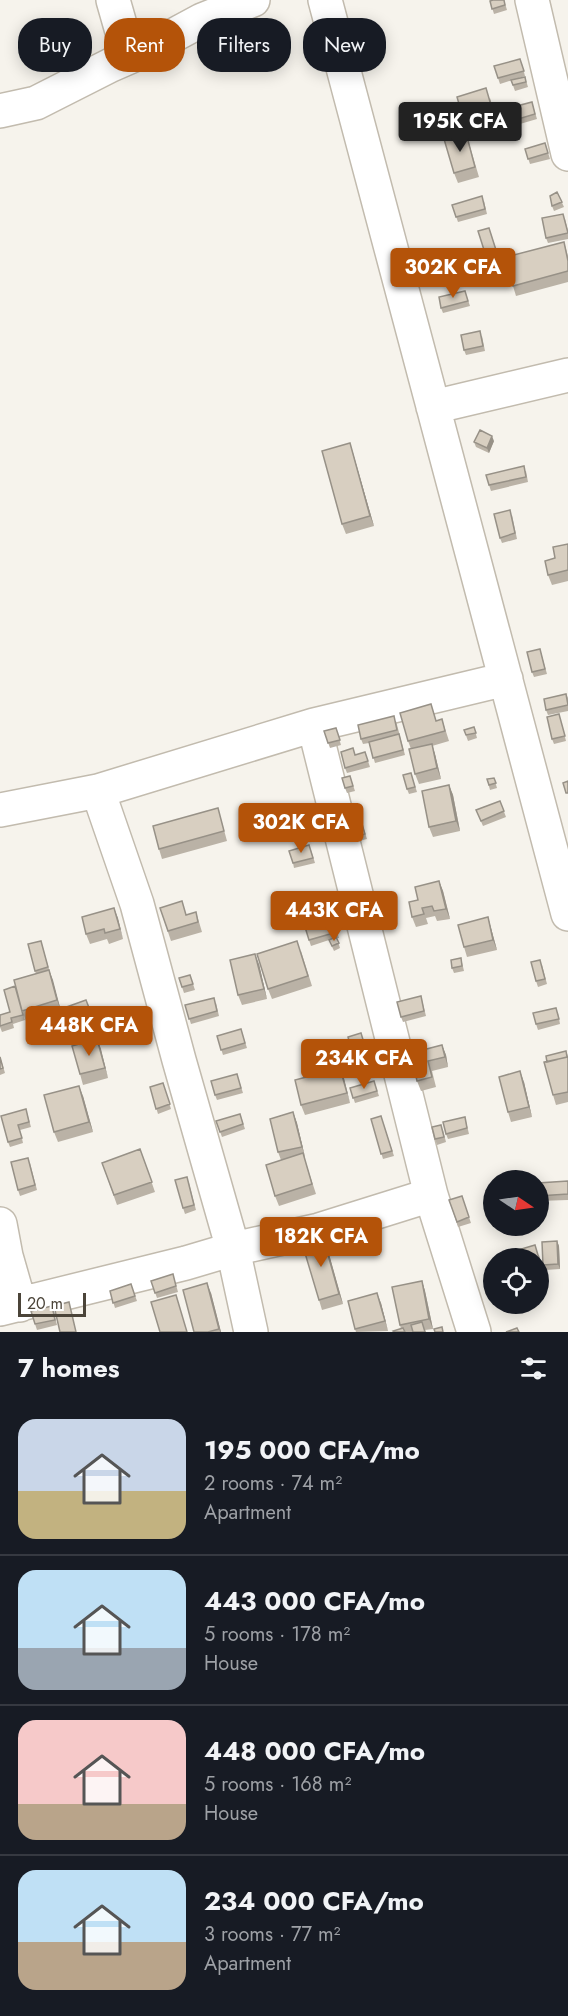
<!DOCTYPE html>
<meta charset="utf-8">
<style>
:root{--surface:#171b24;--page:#20242c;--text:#f1f3f6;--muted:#9ea1a6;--line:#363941;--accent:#b45309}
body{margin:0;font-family:Jost,sans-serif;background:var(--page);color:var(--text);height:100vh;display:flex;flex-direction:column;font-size:22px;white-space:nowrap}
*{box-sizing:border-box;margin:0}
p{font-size:20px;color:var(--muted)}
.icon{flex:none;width:33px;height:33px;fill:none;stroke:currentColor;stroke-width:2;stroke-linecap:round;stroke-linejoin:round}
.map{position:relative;height:1332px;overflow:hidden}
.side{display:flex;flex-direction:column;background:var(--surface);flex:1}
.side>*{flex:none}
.banner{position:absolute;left:18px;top:18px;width:532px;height:54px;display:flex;gap:12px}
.needle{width:39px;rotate:103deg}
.controls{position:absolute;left:483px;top:1170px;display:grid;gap:12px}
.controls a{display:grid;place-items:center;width:66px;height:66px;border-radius:50%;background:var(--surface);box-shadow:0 3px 15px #0003;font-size:30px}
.scale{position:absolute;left:18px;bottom:15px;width:68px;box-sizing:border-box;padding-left:6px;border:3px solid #4b4439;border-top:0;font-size:16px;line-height:21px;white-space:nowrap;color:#4b4439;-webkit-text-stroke:4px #fff;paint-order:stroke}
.price{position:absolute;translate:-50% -51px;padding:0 14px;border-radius:6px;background:var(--accent);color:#fff;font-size:20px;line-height:39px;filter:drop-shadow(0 2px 3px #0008)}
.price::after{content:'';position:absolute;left:50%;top:36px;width:18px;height:14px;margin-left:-9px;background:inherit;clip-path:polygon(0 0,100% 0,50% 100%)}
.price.selected{background:#222;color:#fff}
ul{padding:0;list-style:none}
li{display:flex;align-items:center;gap:18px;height:150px;padding:0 18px}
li+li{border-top:2px solid var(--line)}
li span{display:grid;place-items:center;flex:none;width:168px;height:120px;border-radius:18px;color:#555}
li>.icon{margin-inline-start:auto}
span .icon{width:72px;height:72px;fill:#fffc;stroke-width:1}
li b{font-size:26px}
h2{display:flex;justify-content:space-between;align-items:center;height:72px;padding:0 18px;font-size:26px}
.pill{padding:0 21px;border-radius:24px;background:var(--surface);box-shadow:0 3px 15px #0003;font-size:21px;line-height:54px}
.pill.selected{background:var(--accent);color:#fff}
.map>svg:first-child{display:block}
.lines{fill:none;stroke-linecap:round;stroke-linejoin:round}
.minor-casing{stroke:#c2bbae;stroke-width:36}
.minor{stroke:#fff;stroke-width:33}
.wall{fill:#bab2a6}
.shaded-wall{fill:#979187}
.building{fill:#d8cfc1;stroke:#979187;stroke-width:1.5}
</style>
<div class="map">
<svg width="568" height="1332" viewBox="0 0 568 1332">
<rect width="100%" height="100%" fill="#f6f3ec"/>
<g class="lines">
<defs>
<path id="minor" d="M113,0L129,56
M325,0L568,914
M532,0L568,154
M0,111L36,103L111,65L150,48L202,20L253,0
M433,407L568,375
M314,725L431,1195
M98,791L137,904L179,1060L233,1249L251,1332
M0,810L98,791L314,725L506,679
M0,1224L6,1256L20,1305
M0,1309L186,1263L233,1249L319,1230L431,1195L474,1332"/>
</defs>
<use href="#minor" class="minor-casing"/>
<use href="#minor" class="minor"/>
</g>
<path class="wall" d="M504,0L507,10L494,14L490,1Z
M522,64L525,76L500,84L498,78Z
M525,77L528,87L515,91L511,80Z
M490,98L499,129L469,138L466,128Z
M532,102L537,119L503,129L501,124Z
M466,133L479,177L458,183L454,173Z
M545,143L550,159L530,164L525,149Z
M557,192L564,207L554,211L552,206Z
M484,201L487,214L458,222L452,205Z
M565,219L568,231V239L548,243L546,238Z
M489,228L498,255L487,258L478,231Z
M564,242L568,256V282L516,296L513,286Z
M465,291L470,306L443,313L441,308Z
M482,336L485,351L466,355L464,350Z
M494,441L489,453L476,447L474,442Z
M350,443L374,526L346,534L342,524Z
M526,471L528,482L491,491L489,485Z
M512,515L517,539L502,543L500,538Z
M568,544V581L552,585L548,575L555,558Z
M540,649L547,674L534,677L532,672Z
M566,694L568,698V711L548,715L546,710Z
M559,714L566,741L554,744L552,739Z
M442,719L449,741L432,746L435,754L441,779L419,784L415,774L411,749L408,741L437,721Z
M396,721L405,755L375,763L369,743L363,744L361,739Z
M474,727L477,738L468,741L464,730Z
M336,728L341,745L330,748L324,731Z
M365,752L370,767L347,773L345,768L356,755Z
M411,773L417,792L409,794L407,789Z
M350,776L355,791L347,793L345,788Z
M494,778L497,788L490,790L487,779Z
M449,785L453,795L460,831L433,837L429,827Z
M500,801L506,817L483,826L476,810Z
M300,806L305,822L284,828L282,823Z
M359,814L367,839L359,841L357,836Z
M221,819L227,841L162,859L159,849Z
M311,850L315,863L294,868L293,863Z
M439,881L443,891L450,919L437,921L435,916L426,918L428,924L416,927L412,917L418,900Z
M326,897L331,910L322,914L316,900Z
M114,908L123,939L109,944L107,939L90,944L86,934Z
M160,908L187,915L196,912L202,932L171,941Z
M488,917L497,950L467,957L464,947Z
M333,919L339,938H337L340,948L334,951L329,940L311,946L309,940Z
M41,941L61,1011L26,1021L22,1011L36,974L35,971Z
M301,951L312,986L272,999L268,989Z
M461,958L464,971L454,973L452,968Z
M259,964L267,999L242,1005L238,995Z
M542,965L547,984L538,987L536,981Z
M190,975L195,990L184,993L179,978Z
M17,992L25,1020L13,1024L14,1028L2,1032L0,1027V1015L10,1012Z
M421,996L426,1016L403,1022L401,1017Z
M216,1003L219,1016L191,1024L185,1005Z
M61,1009L93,1018L102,1015L110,1037L98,1041L108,1078L83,1085L80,1074L74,1045Z
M558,1013L560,1024L538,1030L536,1024Z
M241,1029L247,1048L223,1055L217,1036Z
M361,1033L369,1058L355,1062L353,1057Z
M442,1045L446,1055L448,1067L432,1071L436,1087L421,1091L417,1081L411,1053Z
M566,1051L568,1056V1102L556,1105L553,1095L547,1062Z
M0,1056L5,1073L0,1075Z
M340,1068L350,1103L305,1115L301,1105Z
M237,1074L243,1093L217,1100L215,1095Z
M374,1081L379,1096L355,1103L350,1088Z
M524,1082L532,1117L511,1122L508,1112Z
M163,1083L171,1109L158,1114L150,1087Z
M83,1096L93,1132L58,1142L54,1132Z
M26,1109L31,1127L20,1130L23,1143L10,1147L8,1142Z
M293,1112L297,1123L305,1157H304L316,1194L279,1206L275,1196L281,1160L278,1152Z
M240,1114L245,1129L222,1137L216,1121Z
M381,1116L394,1156L383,1159L371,1119Z
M465,1117L469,1134L448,1139L446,1134Z
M443,1130L446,1142L437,1145L435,1139Z
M140,1149L155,1192L117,1205L102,1163Z
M30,1163L37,1190L20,1196L18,1190Z
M568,1181V1200L538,1201V1183Z
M189,1183L196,1210L185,1214L183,1208Z
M462,1196L471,1223L458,1227L449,1200Z
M349,1231L352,1244L332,1249L330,1243Z
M557,1241L559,1246L560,1269L545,1270L543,1265Z
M327,1247L343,1304L322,1310L319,1300Z
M539,1255L547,1282L538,1285V1258Z
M173,1274L178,1292L157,1298L151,1281Z
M422,1281L425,1291L433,1329L425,1330L426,1332H394L401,1329L400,1325Z
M131,1284L137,1301L115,1308L110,1291Z
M211,1293L221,1332H194Z
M381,1303L388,1331L356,1332L355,1329Z
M52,1306L57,1325L37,1330L35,1324Z"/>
<path class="shaded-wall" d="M492,436L494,441L489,453L487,448Z
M350,443L353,453L374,526L370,516Z
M432,744L435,754L441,779L437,768Z
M449,785L453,795L460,831L456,821Z
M439,881L443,891L450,919L446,909Z
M114,908L118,918L123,939L120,929Z
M488,917L497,950L493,940Z
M255,954L259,964L267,999L264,989Z
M49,970L53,980L61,1011L57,1000Z
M97,1039L101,1049L108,1078L105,1068Z
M442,1045L446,1055L448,1067L445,1057Z
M340,1068L344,1078L350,1103L347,1093Z
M520,1071L524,1082L532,1117L529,1107Z
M79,1086L83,1096L93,1132L89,1122Z
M293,1112L297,1123L305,1157L302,1147Z
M323,1237L327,1247L343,1304L339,1294Z
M557,1241L559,1246L560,1269L558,1264Z
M422,1281L425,1291L433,1329L429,1319Z
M207,1283L211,1293L221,1332H220Z
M377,1293L381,1303L388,1331L385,1321Z"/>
<path class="building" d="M493,0H504L505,5L492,9L490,1Z
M520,59L524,71L498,78L494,66Z
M525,77L526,82L513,85L511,80Z
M486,88L495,119L466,128L457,97Z
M532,102L535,114L501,124L498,111Z
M466,133L475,167L454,173L444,139Z
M545,143L548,153L528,159L525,149Z
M557,192L562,202L552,206L550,196Z
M482,196L485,209L456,217L452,205Z
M563,214L568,233L546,238L542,218Z
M489,228L496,250L485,253L478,231Z
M564,242L568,261V271L513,286L506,257Z
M465,291L468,301L441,308L439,297Z
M480,331L483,346L464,350L461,335Z
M480,430L492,436L487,448L474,442Z
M350,443L370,516L342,524L322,451Z
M524,466L526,477L489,485L486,475Z
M510,510L515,533L500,538L494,514Z
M568,544V570L548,575L545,561L555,558L553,547Z
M540,649L545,669L532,672L527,652Z
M566,694L568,705L546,710L544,699Z
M431,704L436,721L442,719L445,731L408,741L400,713Z
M559,714L565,736L552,739L547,717Z
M394,716L397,730L361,739L358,725Z
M474,727L476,733L466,735L464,730Z
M336,728L340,740L328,743L324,731Z
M399,734L403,750L373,758L369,742Z
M432,744L437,768L415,774L409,749Z
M353,748L355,755L365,752L368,761L345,768L341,752Z
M411,773L415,787L407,789L403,775Z
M350,776L353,786L345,788L342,778Z
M494,778L496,783L489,785L487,779Z
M568,781V793H566L563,783Z
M449,785L456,821L429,827L422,791Z
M500,801L504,811L481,821L476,810Z
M300,806L303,817L282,823L279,812Z
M218,808L224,831L159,849L153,826Z
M359,814L365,834L357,836L352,816Z
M309,845L313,858L293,863L289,851Z
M439,881L446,909L434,911L432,906L422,908L424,914L412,917L409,902L418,900L415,887Z
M326,897L329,905L320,909L316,900Z
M182,901L186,915L196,912L198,922L168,931L160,908Z
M114,908L120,929L105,933L104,929L86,934L82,917Z
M488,917L493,940L464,947L458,925Z
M333,919L337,932L309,940L305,927Z
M336,937L339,943L332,946L329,940Z
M41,941L48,967L35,971L28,944Z
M297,941L308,976L268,989L257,954Z
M255,954L264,989L238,995L230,960Z
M461,958L462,966L452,968L451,960Z
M540,960L545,979L536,981L531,962Z
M49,970L57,1000L22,1011L14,980Z
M190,975L193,984L182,987L179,978Z
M15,986L23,1015L11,1018L12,1022L0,1026V1015L10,1012L4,990Z
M421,996L424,1011L401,1017L397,1002Z
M214,998L217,1011L189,1019L185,1005Z
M86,1000L93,1018L102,1015L106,1027L72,1039L61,1009Z
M556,1008L559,1019L536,1024L533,1013Z
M241,1029L245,1043L221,1050L217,1036Z
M361,1033L367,1053L353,1057L348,1037Z
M97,1039L105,1068L80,1074L72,1046Z
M442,1045L445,1057L428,1061L432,1077L417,1081L411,1053Z
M566,1051L567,1057L547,1062L546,1056Z
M0,1057L3,1068L0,1069Z
M568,1057V1092L553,1095L544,1062Z
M340,1068L347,1093L301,1105L295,1080Z
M520,1071L529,1107L508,1112L499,1077Z
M237,1074L241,1088L215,1095L211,1081Z
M374,1081L377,1091L353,1098L350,1088Z
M163,1083L170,1104L156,1109L150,1087Z
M79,1086L89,1122L54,1132L44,1095Z
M26,1109L29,1122L18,1125L22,1138L8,1142L1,1116Z
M293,1112L302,1147L278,1152L270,1119Z
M240,1114L243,1124L220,1132L216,1121Z
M381,1116L392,1151L381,1154L371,1119Z
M465,1117L467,1128L446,1134L443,1122Z
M441,1125L444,1137L435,1139L432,1127Z
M140,1149L152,1182L114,1195L102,1163Z
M303,1153L312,1184L275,1196L266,1165Z
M28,1158L35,1185L18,1190L11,1162Z
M187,1177L194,1205L183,1208L175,1180Z
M568,1181V1194L538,1196V1183Z
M462,1196L469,1217L457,1222L449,1200Z
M347,1226L350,1239L330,1243L327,1231Z
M323,1237L339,1294L319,1300L302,1243Z
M557,1241L558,1264L543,1265L542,1242Z
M535,1245L543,1272L538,1273V1258H502L501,1255Z
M173,1274L176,1286L155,1293L151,1281Z
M422,1281L429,1319L400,1325L392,1287Z
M207,1283L219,1329L208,1332H194L183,1290Z
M131,1284L135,1296L113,1303L110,1291Z
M377,1293L385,1321L355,1329L348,1301Z
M176,1295L187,1332H160L151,1302Z
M69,1302L76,1332H60L54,1306Z
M52,1306L55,1320L35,1324L31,1311Z
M422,1322L425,1332H413L411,1325Z
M442,1327L443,1332H435L434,1329Z
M403,1328L405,1332H394L393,1331Z
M517,1328L519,1332H506Z"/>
</svg>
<div class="controls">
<a><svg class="needle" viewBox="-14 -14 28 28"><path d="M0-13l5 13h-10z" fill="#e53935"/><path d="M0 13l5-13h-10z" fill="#9ea1a6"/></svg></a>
<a><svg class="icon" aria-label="locate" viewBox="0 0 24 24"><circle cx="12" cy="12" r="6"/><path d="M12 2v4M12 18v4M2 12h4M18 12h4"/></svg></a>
</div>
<div class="scale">20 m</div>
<b class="price selected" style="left:460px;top:153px">195K CFA</b>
<b class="price" style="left:453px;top:299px">302K CFA</b>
<b class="price" style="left:301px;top:854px">302K CFA</b>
<b class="price" style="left:334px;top:942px">443K CFA</b>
<b class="price" style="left:89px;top:1057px">448K CFA</b>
<b class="price" style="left:364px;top:1090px">234K CFA</b>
<b class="price" style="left:321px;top:1268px">182K CFA</b>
<div class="banner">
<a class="pill">Buy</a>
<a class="pill selected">Rent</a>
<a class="pill">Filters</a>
<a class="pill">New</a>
</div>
</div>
<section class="side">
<h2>7 homes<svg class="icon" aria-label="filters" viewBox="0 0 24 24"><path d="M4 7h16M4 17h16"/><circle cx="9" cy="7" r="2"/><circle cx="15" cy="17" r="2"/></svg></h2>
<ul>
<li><span style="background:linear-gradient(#c9d6e8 60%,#c2b280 0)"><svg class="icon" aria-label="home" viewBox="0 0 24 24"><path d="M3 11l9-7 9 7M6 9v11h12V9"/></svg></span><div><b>195 000 CFA/mo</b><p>2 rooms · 74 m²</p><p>Apartment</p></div></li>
<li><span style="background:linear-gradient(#bfe0f5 65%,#9aa5b1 0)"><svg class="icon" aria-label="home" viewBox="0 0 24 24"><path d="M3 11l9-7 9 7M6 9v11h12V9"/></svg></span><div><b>443 000 CFA/mo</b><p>5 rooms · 178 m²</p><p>House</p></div></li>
<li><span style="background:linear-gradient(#f6c9c9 70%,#b9a48a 0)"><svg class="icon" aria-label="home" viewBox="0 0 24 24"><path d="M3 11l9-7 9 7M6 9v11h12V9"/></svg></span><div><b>448 000 CFA/mo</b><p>5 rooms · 168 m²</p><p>House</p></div></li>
<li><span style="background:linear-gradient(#bfe0f5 60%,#b9a48a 0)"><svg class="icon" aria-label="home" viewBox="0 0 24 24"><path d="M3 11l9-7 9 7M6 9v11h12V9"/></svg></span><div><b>234 000 CFA/mo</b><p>3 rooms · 77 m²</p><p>Apartment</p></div></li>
</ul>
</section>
